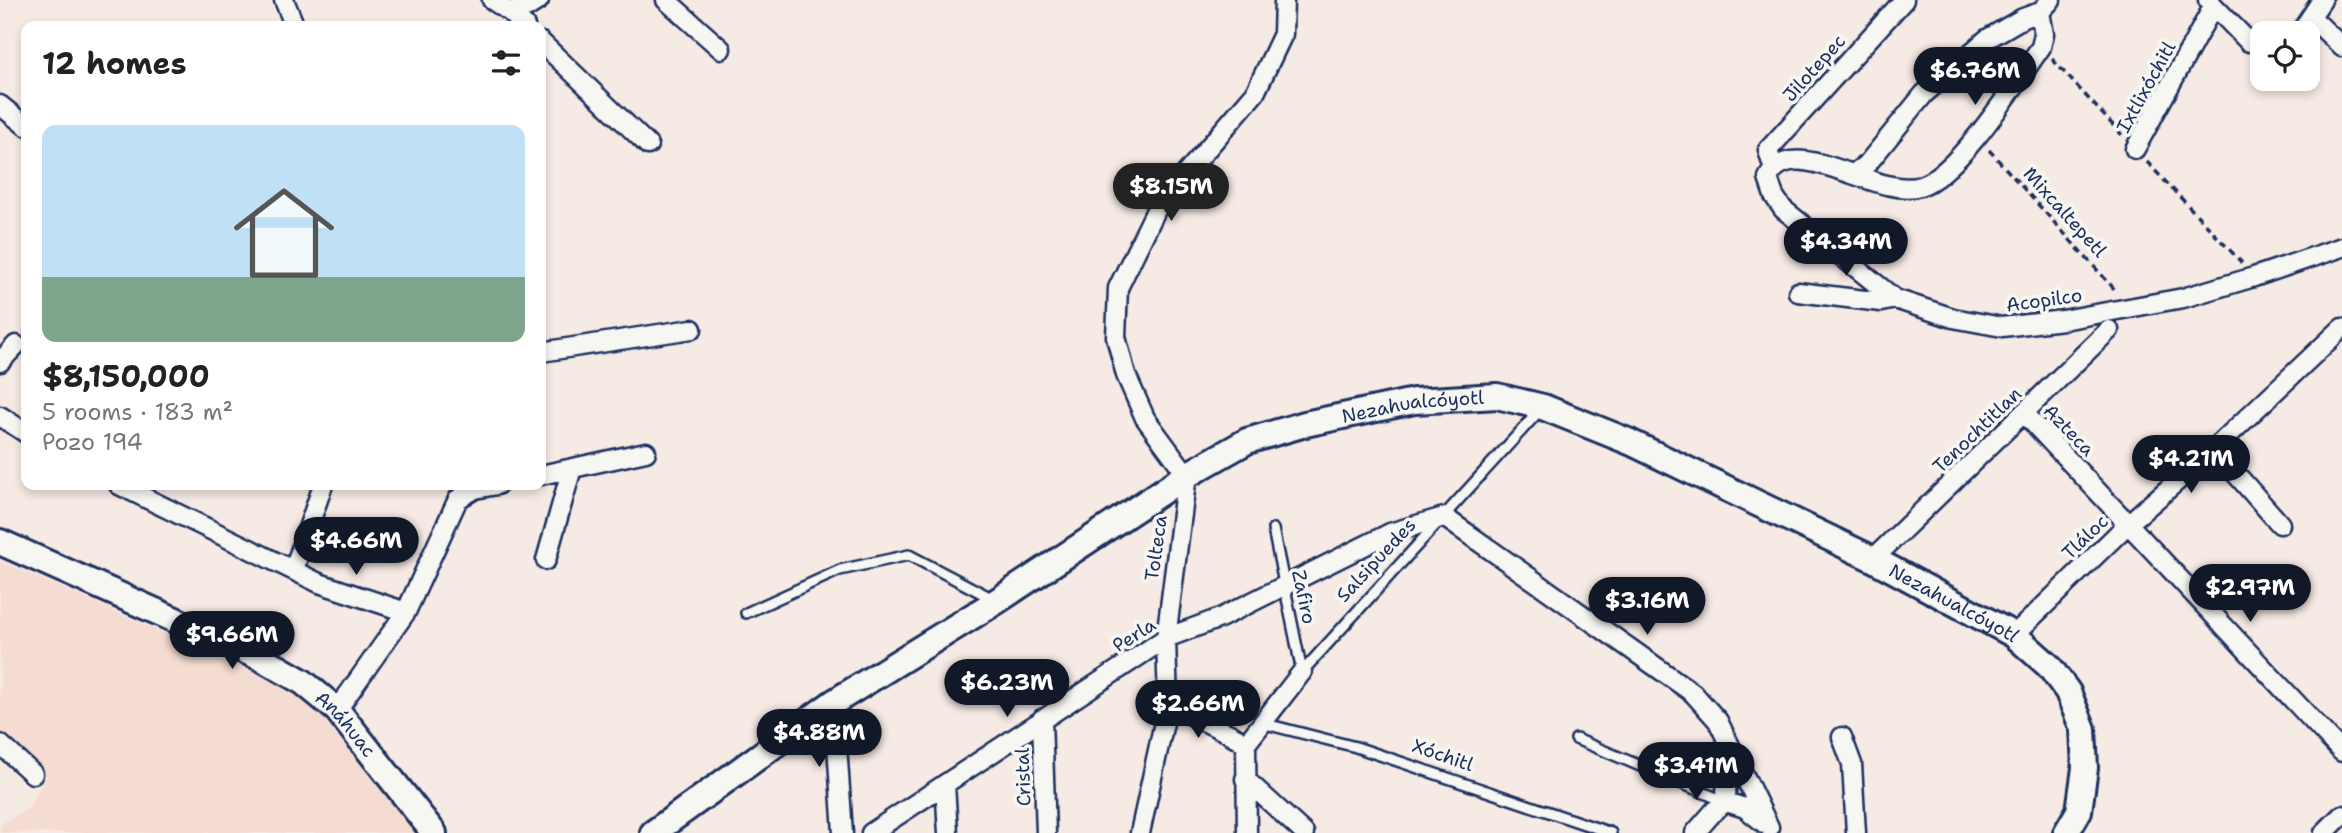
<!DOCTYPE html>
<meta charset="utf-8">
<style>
:root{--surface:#fff;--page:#f6f6f6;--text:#222;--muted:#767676;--line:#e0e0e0;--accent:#111827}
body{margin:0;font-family:"Shantell Sans",sans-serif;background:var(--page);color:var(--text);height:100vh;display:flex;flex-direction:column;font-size:26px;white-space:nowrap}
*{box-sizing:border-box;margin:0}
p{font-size:23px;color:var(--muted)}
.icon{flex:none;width:38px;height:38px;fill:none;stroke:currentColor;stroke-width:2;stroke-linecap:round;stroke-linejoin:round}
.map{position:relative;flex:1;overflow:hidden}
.side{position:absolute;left:21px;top:21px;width:525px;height:469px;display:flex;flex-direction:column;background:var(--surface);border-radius:14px;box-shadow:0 4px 10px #0003}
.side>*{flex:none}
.fabs{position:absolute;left:2250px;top:21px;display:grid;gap:14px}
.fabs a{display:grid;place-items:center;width:70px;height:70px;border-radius:14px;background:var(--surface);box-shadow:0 4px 10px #0003;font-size:35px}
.price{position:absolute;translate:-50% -60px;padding:0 16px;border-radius:24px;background:var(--accent);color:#fff;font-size:23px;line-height:46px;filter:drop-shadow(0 2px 4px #0008)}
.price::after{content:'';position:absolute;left:50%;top:42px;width:21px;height:16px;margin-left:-10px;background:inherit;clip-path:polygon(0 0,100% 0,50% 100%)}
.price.current{background:#222;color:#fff}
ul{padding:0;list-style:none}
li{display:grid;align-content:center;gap:14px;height:371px;padding:0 21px}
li+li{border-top:2px solid var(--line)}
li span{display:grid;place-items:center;height:217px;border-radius:14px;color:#555}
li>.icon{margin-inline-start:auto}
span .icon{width:126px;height:126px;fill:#fffc;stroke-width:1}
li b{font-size:30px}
h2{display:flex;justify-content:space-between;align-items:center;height:84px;padding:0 21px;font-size:30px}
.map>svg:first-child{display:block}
.built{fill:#f5dcd3}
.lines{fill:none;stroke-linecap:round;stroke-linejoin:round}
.service-casing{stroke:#1b2f5e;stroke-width:14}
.minor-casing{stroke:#1b2f5e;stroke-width:23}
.secondary-casing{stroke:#1b2f5e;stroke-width:30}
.path{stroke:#1b2f5e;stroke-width:3.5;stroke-dasharray:7 5;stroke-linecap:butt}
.service{stroke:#f6f6f2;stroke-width:9}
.minor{stroke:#f6f6f2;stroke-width:18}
.secondary{stroke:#f6f6f2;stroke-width:24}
.labels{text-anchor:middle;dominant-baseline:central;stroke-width:7;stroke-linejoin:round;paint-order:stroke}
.street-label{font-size:19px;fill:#1b2f5e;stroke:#f6f6f2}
</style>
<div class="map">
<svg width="2342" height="833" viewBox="0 0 2342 833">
<rect width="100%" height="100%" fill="#f6eae4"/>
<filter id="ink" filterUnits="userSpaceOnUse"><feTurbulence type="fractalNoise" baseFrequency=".0143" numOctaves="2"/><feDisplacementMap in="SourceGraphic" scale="14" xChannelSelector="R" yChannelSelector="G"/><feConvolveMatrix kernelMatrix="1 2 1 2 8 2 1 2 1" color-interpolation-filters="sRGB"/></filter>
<g filter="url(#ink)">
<path class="built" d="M0,561L287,687L332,718L426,833H0V825L28,808L46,777L13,742L0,732Z"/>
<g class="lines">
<defs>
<path id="service" d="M1273,529L1302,672
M746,613L840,570L909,555L995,600
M1302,672L1541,409
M1262,723L1356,747L1611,833
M1576,739L1726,802"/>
<path id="minor" d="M284,0L293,22
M492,0L510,12L525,26
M666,0L721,49
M2051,0L2040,12L2044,34L2041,47C2017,81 1959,174 1920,186C1878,200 1792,129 1768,178L1774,196L1783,209L1895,299L1953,318L2002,327L2063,320L2183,298L2254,277L2342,247
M2208,0L2249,42
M510,12L528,7L539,0
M2311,17L2342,47
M2300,33L2322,0
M541,42L648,145
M0,105L26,126
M2135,149L2213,7
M1773,167L1768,150L1904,0
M1853,174L1868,163L1924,94L1987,39L2023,18L2040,12
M1798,292L1881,302L1895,299
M541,352L692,329
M0,362L16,345
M2024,413L2342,752
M0,416L26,433
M2214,449L2280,524
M541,475L646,452
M119,485L319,583L406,612
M1873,559L2109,330
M546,560L572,468
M294,569L323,485
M2014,635L2129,523L2214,449L2342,328
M834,702L843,833
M1168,704L1230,734L1246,744
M337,710L406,612L458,499L475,489L497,485
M1042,719L1046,833
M1842,737L1852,764L1856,833
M0,744L33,774
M1246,744L1302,672
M1246,744L1247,833
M1245,779L1304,833
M945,784L948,833
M1726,802L1727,746
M1726,802L1745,808L1765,824
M871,833L1166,638L1220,618L1390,533L1444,517L1693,693L1718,721L1769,827
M1140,833L1168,704L1166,638L1187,475L1145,418L1126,375L1116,337L1118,288L1158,206L1255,93L1283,34L1284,0
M1695,833L1715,810L1726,802
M2324,833L2342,815"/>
<g id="secondary">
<path id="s1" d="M0,542L261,658L303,682L337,710L434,833"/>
<path id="s2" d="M653,833L834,702L997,601L1187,475L1247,441L1305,424L1414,401L1497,396L1543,407L1630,442L1873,559L2014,635L2049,666L2068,692L2083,729L2085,768L2079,811L2066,833"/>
</g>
</defs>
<use href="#service" class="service-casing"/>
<use href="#minor" class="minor-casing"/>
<use href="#secondary" class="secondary-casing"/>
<path class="path" d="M2052,59L2122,135
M1989,150L2117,292
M2147,162L2242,263"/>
<use href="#service" class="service"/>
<use href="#minor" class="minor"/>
<use href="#secondary" class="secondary"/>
</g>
</g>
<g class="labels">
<g class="street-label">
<text transform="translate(1814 68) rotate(-48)">Jilotepec</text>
<text transform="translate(2146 87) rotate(-61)">Ixtlixóchitl</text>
<text transform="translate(2065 212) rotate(48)">Mixcaltepetl</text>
<text transform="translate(2044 300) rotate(-8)">Acopilco</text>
<text stroke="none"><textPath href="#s2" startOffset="882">Nezahualcóyotl</textPath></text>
<text transform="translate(1977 430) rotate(-44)">Tenochtitlan</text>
<text transform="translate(2069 430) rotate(46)">Azteca</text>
<text transform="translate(2085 537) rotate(-44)">Tláloc</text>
<text transform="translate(1156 548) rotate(-82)">Tolteca</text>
<text transform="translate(1376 560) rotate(-47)">Salsipuedes</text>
<text transform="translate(1304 597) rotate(78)">Zafiro</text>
<text stroke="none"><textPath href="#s2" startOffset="1470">Nezahualcóyotl</textPath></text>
<text transform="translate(1134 635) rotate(-32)">Perla</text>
<text stroke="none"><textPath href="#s1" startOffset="394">Anáhuac</textPath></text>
<text transform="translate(1443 755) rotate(19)">Xóchitl</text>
<text transform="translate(1023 777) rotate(-92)">Cristal</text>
</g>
</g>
</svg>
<div class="fabs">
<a><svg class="icon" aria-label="locate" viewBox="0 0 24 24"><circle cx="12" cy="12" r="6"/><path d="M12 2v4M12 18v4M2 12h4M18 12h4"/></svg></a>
</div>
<b class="price" style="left:1975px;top:107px">$6.76M</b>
<b class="price current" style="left:1171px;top:223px">$8.15M</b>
<b class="price" style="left:1846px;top:278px">$4.34M</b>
<b class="price" style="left:2191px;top:495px">$4.21M</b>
<b class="price" style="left:356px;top:577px">$4.66M</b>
<b class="price" style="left:2250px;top:624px">$2.97M</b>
<b class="price" style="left:1647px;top:637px">$3.16M</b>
<b class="price" style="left:232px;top:671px">$9.66M</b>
<b class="price" style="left:1007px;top:719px">$6.23M</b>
<b class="price" style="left:1198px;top:740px">$2.66M</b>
<b class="price" style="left:819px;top:769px">$4.88M</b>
<b class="price" style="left:1696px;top:802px">$3.41M</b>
<section class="side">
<h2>12 homes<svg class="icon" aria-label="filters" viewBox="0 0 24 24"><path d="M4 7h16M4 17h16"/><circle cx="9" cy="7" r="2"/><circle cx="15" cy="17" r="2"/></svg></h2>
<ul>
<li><span style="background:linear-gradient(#bfe0f5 70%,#7fa58c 0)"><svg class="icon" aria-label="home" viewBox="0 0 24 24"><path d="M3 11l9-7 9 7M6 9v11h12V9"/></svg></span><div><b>$8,150,000</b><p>5 rooms · 183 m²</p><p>Pozo 194</p></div></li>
</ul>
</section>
</div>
